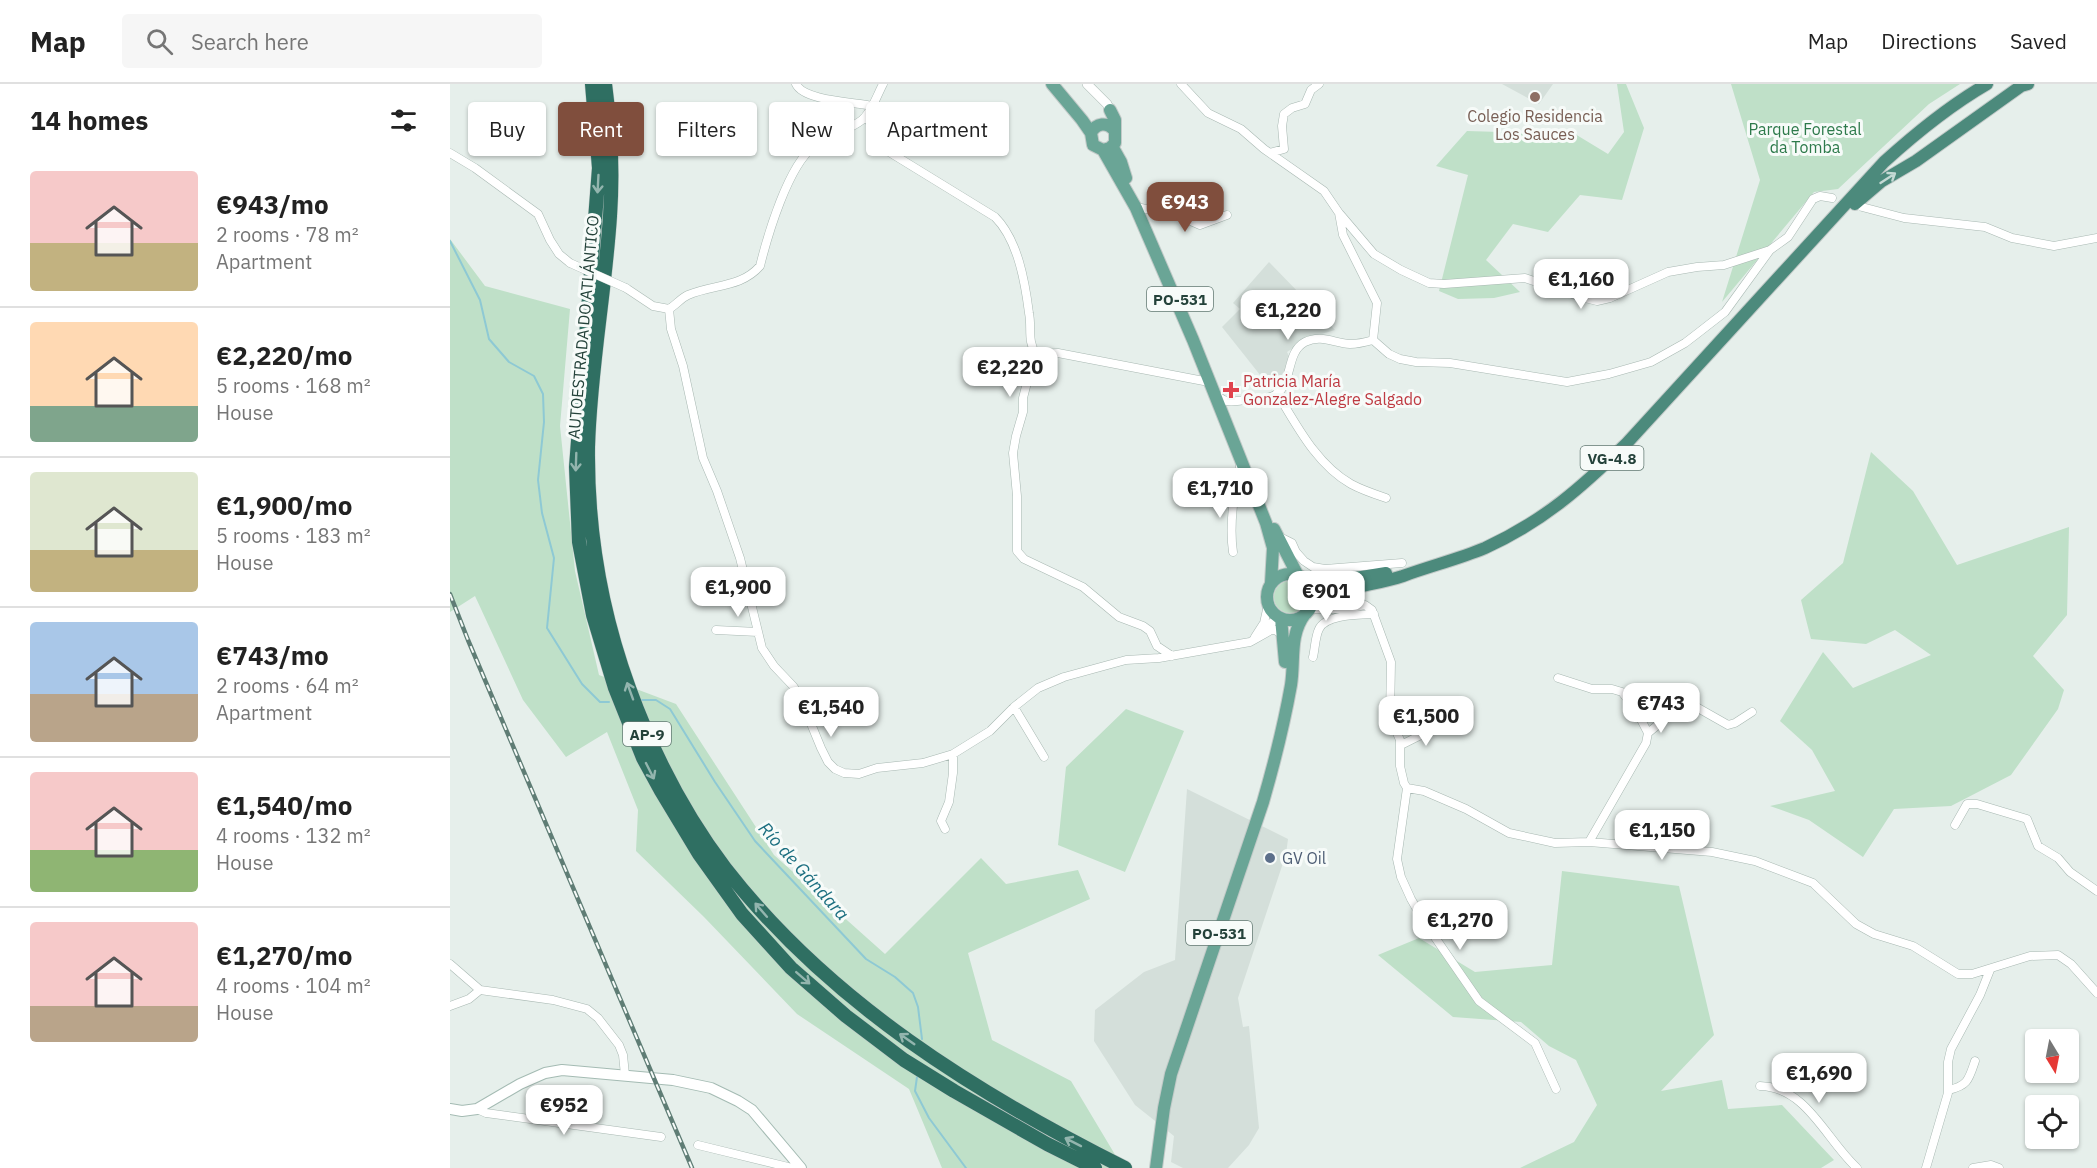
<!DOCTYPE html>
<meta charset="utf-8">
<style>
:root{--surface:#fff;--page:#f6f6f6;--text:#222;--muted:#767676;--line:#e0e0e0;--accent:#804e3d}
body{margin:0;font-family:"IBM Plex Sans",sans-serif;background:var(--page);color:var(--text);height:100vh;display:flex;flex-direction:column;font-size:22px;white-space:nowrap}
*{box-sizing:border-box;margin:0}
p{font-size:20px;color:var(--muted)}
.icon{flex:none;width:33px;height:33px;fill:none;stroke:currentColor;stroke-width:2;stroke-linecap:round;stroke-linejoin:round}
.map{position:relative;flex:1;overflow:hidden}
.details{display:flex;flex-direction:column;background:var(--surface);width:450px}
.details>*{flex:none}
.top-card{position:absolute;left:18px;top:18px;width:570px;height:54px;display:flex;gap:12px}
.needle{width:39px;rotate:170deg}
.fabs{position:absolute;left:1575px;top:945px;display:grid;gap:12px}
.fabs a{display:grid;place-items:center;width:54px;height:54px;border-radius:6px;background:var(--surface);box-shadow:0 2px 4px #0004;font-size:30px}
.price{position:absolute;translate:-50% -51px;padding:0 14px;border-radius:12px;background:#fff;color:#222;font-size:20px;line-height:39px;filter:drop-shadow(0 2px 3px #0008)}
.price::after{content:'';position:absolute;left:50%;top:36px;width:18px;height:14px;margin-left:-9px;background:inherit;clip-path:polygon(0 0,100% 0,50% 100%)}
.price.active{background:var(--accent);color:#fff}
ul{padding:0;list-style:none}
li{display:flex;align-items:center;gap:18px;height:150px;padding:0 30px}
li+li{border-top:2px solid var(--line)}
li span{display:grid;place-items:center;flex:none;width:168px;height:120px;border-radius:6px;color:#555}
li>.icon{margin-inline-start:auto}
span .icon{width:72px;height:72px;fill:#fffc;stroke-width:1}
li b{font-size:26px}
h2{display:flex;justify-content:space-between;align-items:center;height:72px;padding:0 30px;font-size:26px}
.chip{padding:0 21px;border-radius:6px;background:var(--surface);box-shadow:0 2px 4px #0004;font-size:21px;line-height:54px}
.chip.active{background:var(--accent);color:#fff}
header{display:flex;align-items:center;gap:36px;box-sizing:border-box;height:84px;padding:0 30px;background:var(--surface);border-bottom:2px solid var(--line)}
header strong{font-size:28px}
nav{display:flex;gap:33px;margin-inline-start:auto;font-size:21px}
.search{width:420px;height:54px;background:var(--page);display:flex;align-items:center;gap:15px;box-sizing:border-box;padding:0 21px;border-radius:6px;color:var(--muted);font-size:22px}
main{display:flex;flex:1;min-height:0}
.map>svg:first-child{display:block}
.built{fill:#d4dfda}
.green{fill:#bfe0c8}
.lines{fill:none;stroke-linecap:round;stroke-linejoin:round}
.stream{stroke:#8ec9d4;stroke-width:2}
.minor-casing{stroke:#a8b8b2;stroke-width:9}
.tertiary-casing{stroke:#a8b8b2;stroke-width:10}
.secondary-casing{stroke:#a4bbb3;stroke-width:12}
.primary-casing{stroke:#c2cac8;stroke-width:14}
.trunk-casing{stroke:#c2cac8;stroke-width:14}
.motorway-casing{stroke:#c2cac8;stroke-width:15}
.minor{stroke:#fff;stroke-width:8}
.tertiary{stroke:#fff;stroke-width:9}
.secondary{stroke:#fff;stroke-width:10}
.primary{stroke:#6aa596;stroke-width:12}
.trunk{stroke:#4c8a7c;stroke-width:12}
.motorway{stroke:#2f6f62;stroke-width:14}
.rail-casing{stroke:#5f7d75;stroke-width:4.5}
.rail{stroke:#f7fbf9;stroke-width:2;stroke-dasharray:7;stroke-linecap:butt}
.minor-bridge-casing{stroke:#a8b8b2;stroke-width:9;stroke-linecap:butt}
.minor-bridge{stroke:#fff;stroke-width:8}
.oneway{stroke:#c4d9d4}
.oneway2{stroke:#93b5ae}
.education-dot{fill:#8d6e63;stroke:#f7fbf9;stroke-width:2}
.health-dot{fill:#e0444e;stroke:#f7fbf9;stroke-width:2}
.service-dot{fill:#5c6f8a;stroke:#f7fbf9;stroke-width:2}
.labels{text-anchor:middle;dominant-baseline:central;stroke-width:6;stroke-linejoin:round;paint-order:stroke}
.shield{fill:#f7fbf9;stroke:#637a73;stroke-width:1.5}
.shield-label{font-size:15px;font-weight:bold;fill:#24423a}
.education-label{font-size:16px;fill:#785e54;stroke:#f7fbf9}
.park-label{font-size:16px;fill:#2d7a4b;stroke:#f7fbf9}
.street-label{font-size:16px;fill:#24423a;stroke:#f7fbf9}
.health-label{font-size:16px;fill:#be3a42;stroke:#f7fbf9;text-anchor:start}
.service-label{font-size:16px;fill:#4e5e75;stroke:#f7fbf9;text-anchor:start}
.water-label{font-size:18px;font-style:italic;fill:#1c6f80;stroke:#f7fbf9}
</style>
<header>
<strong>Map</strong>
<div class="search"><svg class="icon" aria-label="search" viewBox="0 0 24 24"><circle cx="10" cy="10" r="6"/><path d="M15 15l6 6"/></svg>Search here</div>
<nav><a>Map</a><a>Directions</a><a>Saved</a></nav>
</header>
<main>
<section class="details">
<h2>14 homes<svg class="icon" aria-label="filters" viewBox="0 0 24 24"><path d="M4 7h16M4 17h16"/><circle cx="9" cy="7" r="2"/><circle cx="15" cy="17" r="2"/></svg></h2>
<ul>
<li><span style="background:linear-gradient(#f6c9c9 60%,#c2b280 0)"><svg class="icon" aria-label="home" viewBox="0 0 24 24"><path d="M3 11l9-7 9 7M6 9v11h12V9"/></svg></span><div><b>€943/mo</b><p>2 rooms · 78 m²</p><p>Apartment</p></div></li>
<li><span style="background:linear-gradient(#ffd9b3 70%,#7fa58c 0)"><svg class="icon" aria-label="home" viewBox="0 0 24 24"><path d="M3 11l9-7 9 7M6 9v11h12V9"/></svg></span><div><b>€2,220/mo</b><p>5 rooms · 168 m²</p><p>House</p></div></li>
<li><span style="background:linear-gradient(#dfe7d0 65%,#c2b280 0)"><svg class="icon" aria-label="home" viewBox="0 0 24 24"><path d="M3 11l9-7 9 7M6 9v11h12V9"/></svg></span><div><b>€1,900/mo</b><p>5 rooms · 183 m²</p><p>House</p></div></li>
<li><span style="background:linear-gradient(#a9c7e8 60%,#b9a48a 0)"><svg class="icon" aria-label="home" viewBox="0 0 24 24"><path d="M3 11l9-7 9 7M6 9v11h12V9"/></svg></span><div><b>€743/mo</b><p>2 rooms · 64 m²</p><p>Apartment</p></div></li>
<li><span style="background:linear-gradient(#f6c9c9 65%,#8fb573 0)"><svg class="icon" aria-label="home" viewBox="0 0 24 24"><path d="M3 11l9-7 9 7M6 9v11h12V9"/></svg></span><div><b>€1,540/mo</b><p>4 rooms · 132 m²</p><p>House</p></div></li>
<li><span style="background:linear-gradient(#f6c9c9 70%,#b9a48a 0)"><svg class="icon" aria-label="home" viewBox="0 0 24 24"><path d="M3 11l9-7 9 7M6 9v11h12V9"/></svg></span><div><b>€1,270/mo</b><p>4 rooms · 104 m²</p><p>House</p></div></li>
</ul>
</section>
<div class="map">
<svg width="1647" height="1084" viewBox="0 0 1647 1084">
<rect width="100%" height="100%" fill="#e6efeb"/>
<path class="built" d="M1052,0H1103L1089,20Z
M819,178L885,246L858,254L837,268L839,272L835,286L822,306L772,243L790,225L783,219Z
M737,705L838,755L836,770L788,914L793,943L799,942L809,1044L799,1061L778,1084H733L721,1078L724,1052L685,1021L644,957L645,926L694,888L725,876Z"/>
<path class="green" d="M1167,0H1176L1194,44L1172,116L1130,111L1098,148L1063,140L1036,176L1070,208L1044,214L1008,215L989,207L1018,91L986,82L1017,47L1125,50L1158,70L1174,48Z
M1281,0H1510L1479,20L1388,105L1364,108L1272,218L1310,96Z
M0,155L35,202L120,225L110,342L125,487L149,591L226,620L324,771L435,870L531,774L556,800L628,786L640,815L518,869L542,956L621,997L673,1084H492L459,1005L347,930L254,833L186,767L188,726L157,648L116,673L73,616L25,512L0,528Z
M1421,368L1463,407L1507,481L1619,443L1617,531L1583,572L1614,606L1608,625L1561,691L1501,722L1444,725L1413,773L1359,736L1320,722L1385,707L1362,666L1330,637L1373,568L1403,604L1481,571L1445,546L1416,560L1361,555L1351,516L1393,479Z
M824 513a16 16 0 1 1 32 0a16 16 0 1 1-32 0Z
M676,625L734,647L675,788L608,761L616,683Z
M1112,787L1229,802L1264,951L1211,1007L1272,996L1278,1025L1332,1021L1384,1076L1371,1084H1070L1124,1058L1147,1021L1126,976L1099,962L1071,938L1003,933L928,871L969,854L1025,888L1102,881Z"/>
<g class="lines">
<path class="stream" d="M0,157L30,216L39,255L59,278L84,292L93,310L94,338L88,396L92,429L104,474L97,544L132,600L150,618H159
M192,616H206L220,625L265,698L305,757L416,875L445,893L463,909L468,923L472,955
M467,993L465,1007L479,1034L516,1084"/>
<defs>
<path id="minor" d="M346,0C354,17 405,18 422,22
M731,0L758,29L791,45L814,65L874,107L889,129L893,151L927,219L923,256L939,270L950,275L966,278L1000,279L1117,298L1159,290L1201,278L1235,259L1248,249L1275,228L1320,166
M417,30L425,53L431,63L545,133C568,156 575,198 579,229C582,244 577,257 586,270L580,287L573,314V328L566,352L563,369L567,412V467L574,475L633,503L669,533L693,542L700,547L707,562L722,572
M0,69L25,84L88,130L100,156L109,170L120,179
M820,69L834,65L832,42L834,30L842,24L855,20L861,6L869,0
M1412,123L1454,134L1535,143L1562,154L1604,162L1647,154
M691,124L727,131L750,141L777,131
M890,130L924,170L951,186L979,199L994,200L1075,194L1131,213L1147,217L1160,214L1218,188L1247,183L1274,181L1320,166L1338,153L1363,115L1370,112L1382,114
M176,204L203,222L219,225C226,221 231,214 238,211C263,200 291,204 310,182C318,150 338,82 364,62C378,51 398,47 412,36C422,28 427,11 433,0
M219,225L221,245L233,282L253,374L267,407L290,474L312,564L324,582L343,602L350,613L371,664L378,678L385,685L394,689L409,690L427,684L473,679L503,670L540,647L564,623L588,604L614,593L676,576L709,574L800,558L823,545L834,551
M586,270L608,269L759,298
M827,309C847,342 867,381 901,400C912,406 924,410 936,414
M769,313C777,320 785,317 795,316C805,315 818,316 827,310C843,297 836,268 855,258C871,250 884,259 900,260C908,260 916,258 923,256
M828,452L842,459L846,468L854,477L863,483L875,485L952,479
M783,468C779,441 784,405 791,378
M860,525H895L915,521L922,526L941,578L940,633L950,656V682L954,699L957,704L974,707L1016,725L1059,749L1105,759L1139,758L1262,768L1305,777L1363,799L1406,840L1424,850L1463,862L1508,890H1522L1580,872L1608,871L1621,880L1647,909
M266,546L308,548
M815,548L816,544L828,533
M805,553L814,539L818,521
M863,573C865,565 865,553 869,545C876,530 910,531 924,530
M1108,594L1142,605H1162L1172,608L1186,626L1198,649L1196,659L1139,758
M564,623L594,673
M1198,649L1233,620H1241L1278,641L1285,639L1302,628
M951,661L989,642
M957,704L947,775L951,793L961,815L973,836L1029,917L1085,959L1106,1005
M1505,741L1517,720H1527L1577,735L1588,762L1608,774L1620,788L1647,807
M495,745L491,737L499,718L503,689V670
M0,880L30,906L103,916L137,925L148,934L169,961L173,971L175,991
M0,922L19,915L30,906
M1310,1002C1357,1003 1376,1056 1407,1084
M1498,1006C1518,1002 1519,995 1525,977
M27,1025L36,1029L211,1053
M248,1061L338,1083L350,1084
M1476,1084L1498,1009V978L1501,965L1530,911L1540,886
M1523,1084L1541,1081L1549,1084"/>
<path id="tertiary" d="M637,0L657,20L660,26"/>
<path id="secondary" d="M0,1025L12,1027L27,1025L70,1000L95,989L112,986L223,996L261,1004L288,1017L302,1026L351,1084"/>
<path id="primary" d="M602,0L632,36L641,49L643,61L653,66L686,124L743,256L816,439L823,464L821,499
M660,26L665,36V47
M641,49C646,39 657,37 665,47V59L660,64L653,66
M662,62L671,78L676,94
M824,445L847,490
M817 513a23 23 0 1 1 46 0a23 23 0 1 1-46 0Z
M831,534L835,578
M706,1084L714,1024L721,990L813,718C824,680 834,640 841,601C845,576 839,551 855,530"/>
<path id="trunk" d="M1405,120L1432,97L1466,77L1571,2L1578,0
M857,497L881,498L936,489
M862,520C889,503 923,502 953,492C980,482 1009,475 1035,464C1094,437 1132,403 1177,359L1434,78C1466,49 1499,22 1537,0"/>
<path id="motorway" d="M142,0L149,84L126,383L129,458L143,531L165,604L193,674L211,707L249,770L292,830L341,884L396,932L454,976L504,1007L597,1060L645,1084
M155,0C161,44 163,88 160,132C155,209 140,286 138,363C137,445 151,527 179,604C202,667 234,730 275,784C379,918 527,1010 675,1084"/>
</defs>
<use href="#minor" class="minor-casing"/>
<use href="#tertiary" class="tertiary-casing"/>
<use href="#secondary" class="secondary-casing"/>
<use href="#primary" class="primary-casing"/>
<use href="#trunk" class="trunk-casing"/>
<use href="#motorway" class="motorway-casing"/>
<use href="#minor" class="minor"/>
<use href="#tertiary" class="tertiary"/>
<use href="#secondary" class="secondary"/>
<use href="#primary" class="primary"/>
<use href="#trunk" class="trunk"/>
<use href="#motorway" class="motorway"/>
<defs>
<path id="rail" d="M0,510L18,556L242,1084"/>
</defs>
<use href="#rail" class="rail-casing"/>
<use href="#rail" class="rail"/>
<defs>
<path id="minor-bridge" d="M120,179L176,204"/>
</defs>
<use href="#minor-bridge" class="minor-bridge-casing"/>
<use href="#minor-bridge" class="minor-bridge"/>
</g>
<defs><path id="oneway-shaft" d="M-6 0H5M1.5-3L5.5 0L1.5 3" fill="none" stroke-width="1.6" stroke-linecap="round" stroke-linejoin="round" transform="scale(1.5)"/></defs>
<use class="oneway" href="#oneway-shaft" transform="translate(1438 94) rotate(-33)"/>
<g class="oneway2">
<use href="#oneway-shaft" transform="translate(148 100) rotate(93)"/>
<use href="#oneway-shaft" transform="translate(126 378) rotate(92)"/>
<use href="#oneway-shaft" transform="translate(180 607) rotate(-110)"/>
<use href="#oneway-shaft" transform="translate(200 687) rotate(63)"/>
<use href="#oneway-shaft" transform="translate(311 826) rotate(-131)"/>
<use href="#oneway-shaft" transform="translate(353 894) rotate(41)"/>
<use href="#oneway-shaft" transform="translate(457 955) rotate(-145)"/>
<use href="#oneway-shaft" transform="translate(623 1058) rotate(-153)"/>
</g>
<circle class="education-dot" cx="1085" cy="13" r="6"/>
<path class="health-dot" d="M778 297h6v6h6v6h-6v6h-6v-6h-6v-6h6z"/>
<circle class="service-dot" cx="820" cy="774" r="6"/>
<g class="labels">
<g class="shield">
<rect x="697" y="203" width="66" height="24" rx="4.5"/>
<rect x="1130.5" y="362" width="63" height="24" rx="4.5"/>
<rect x="173" y="638" width="48" height="24" rx="4.5"/>
<rect x="736" y="837" width="66" height="24" rx="4.5"/>
</g>
<g class="shield-label">
<text x="730" y="215">PO-531</text>
<text x="1162" y="374">VG-4.8</text>
<text x="197" y="650">AP-9</text>
<text x="769" y="849">PO-531</text>
</g>
<g class="education-label">
<text x="1085" y="32">Colegio Residencia<tspan x="1085" dy="18">Los Sauces</tspan></text>
</g>
<g class="park-label">
<text x="1355" y="45">Parque Forestal<tspan x="1355" dy="18">da Tomba</tspan></text>
</g>
<g class="street-label">
<text transform="translate(133 243) rotate(-85)">AUTOESTRADA DO ATLÁNTICO</text>
</g>
<g class="health-label">
<text x="793" y="297">Patricia María<tspan x="793" dy="18">Gonzalez-Alegre Salgado</tspan></text>
</g>
<g class="service-label">
<text x="832" y="774">GV Oil</text>
</g>
<g class="water-label">
<text transform="translate(354 787) rotate(48)">Río de Gándara</text>
</g>
</g>
</svg>
<div class="fabs">
<a><svg class="needle" viewBox="-14 -14 28 28"><path d="M0-13l5 13h-10z" fill="#e53935"/><path d="M0 13l5-13h-10z" fill="#767676"/></svg></a>
<a><svg class="icon" aria-label="locate" viewBox="0 0 24 24"><circle cx="12" cy="12" r="6"/><path d="M12 2v4M12 18v4M2 12h4M18 12h4"/></svg></a>
</div>
<b class="price active" style="left:735px;top:149px">€943</b>
<b class="price" style="left:1131px;top:226px">€1,160</b>
<b class="price" style="left:838px;top:257px">€1,220</b>
<b class="price" style="left:560px;top:314px">€2,220</b>
<b class="price" style="left:770px;top:435px">€1,710</b>
<b class="price" style="left:288px;top:534px">€1,900</b>
<b class="price" style="left:876px;top:538px">€901</b>
<b class="price" style="left:1211px;top:650px">€743</b>
<b class="price" style="left:381px;top:654px">€1,540</b>
<b class="price" style="left:976px;top:663px">€1,500</b>
<b class="price" style="left:1212px;top:777px">€1,150</b>
<b class="price" style="left:1010px;top:867px">€1,270</b>
<b class="price" style="left:1369px;top:1020px">€1,690</b>
<b class="price" style="left:114px;top:1052px">€952</b>
<div class="top-card">
<a class="chip">Buy</a>
<a class="chip active">Rent</a>
<a class="chip">Filters</a>
<a class="chip">New</a>
<a class="chip">Apartment</a>
</div>
</div>
</main>
